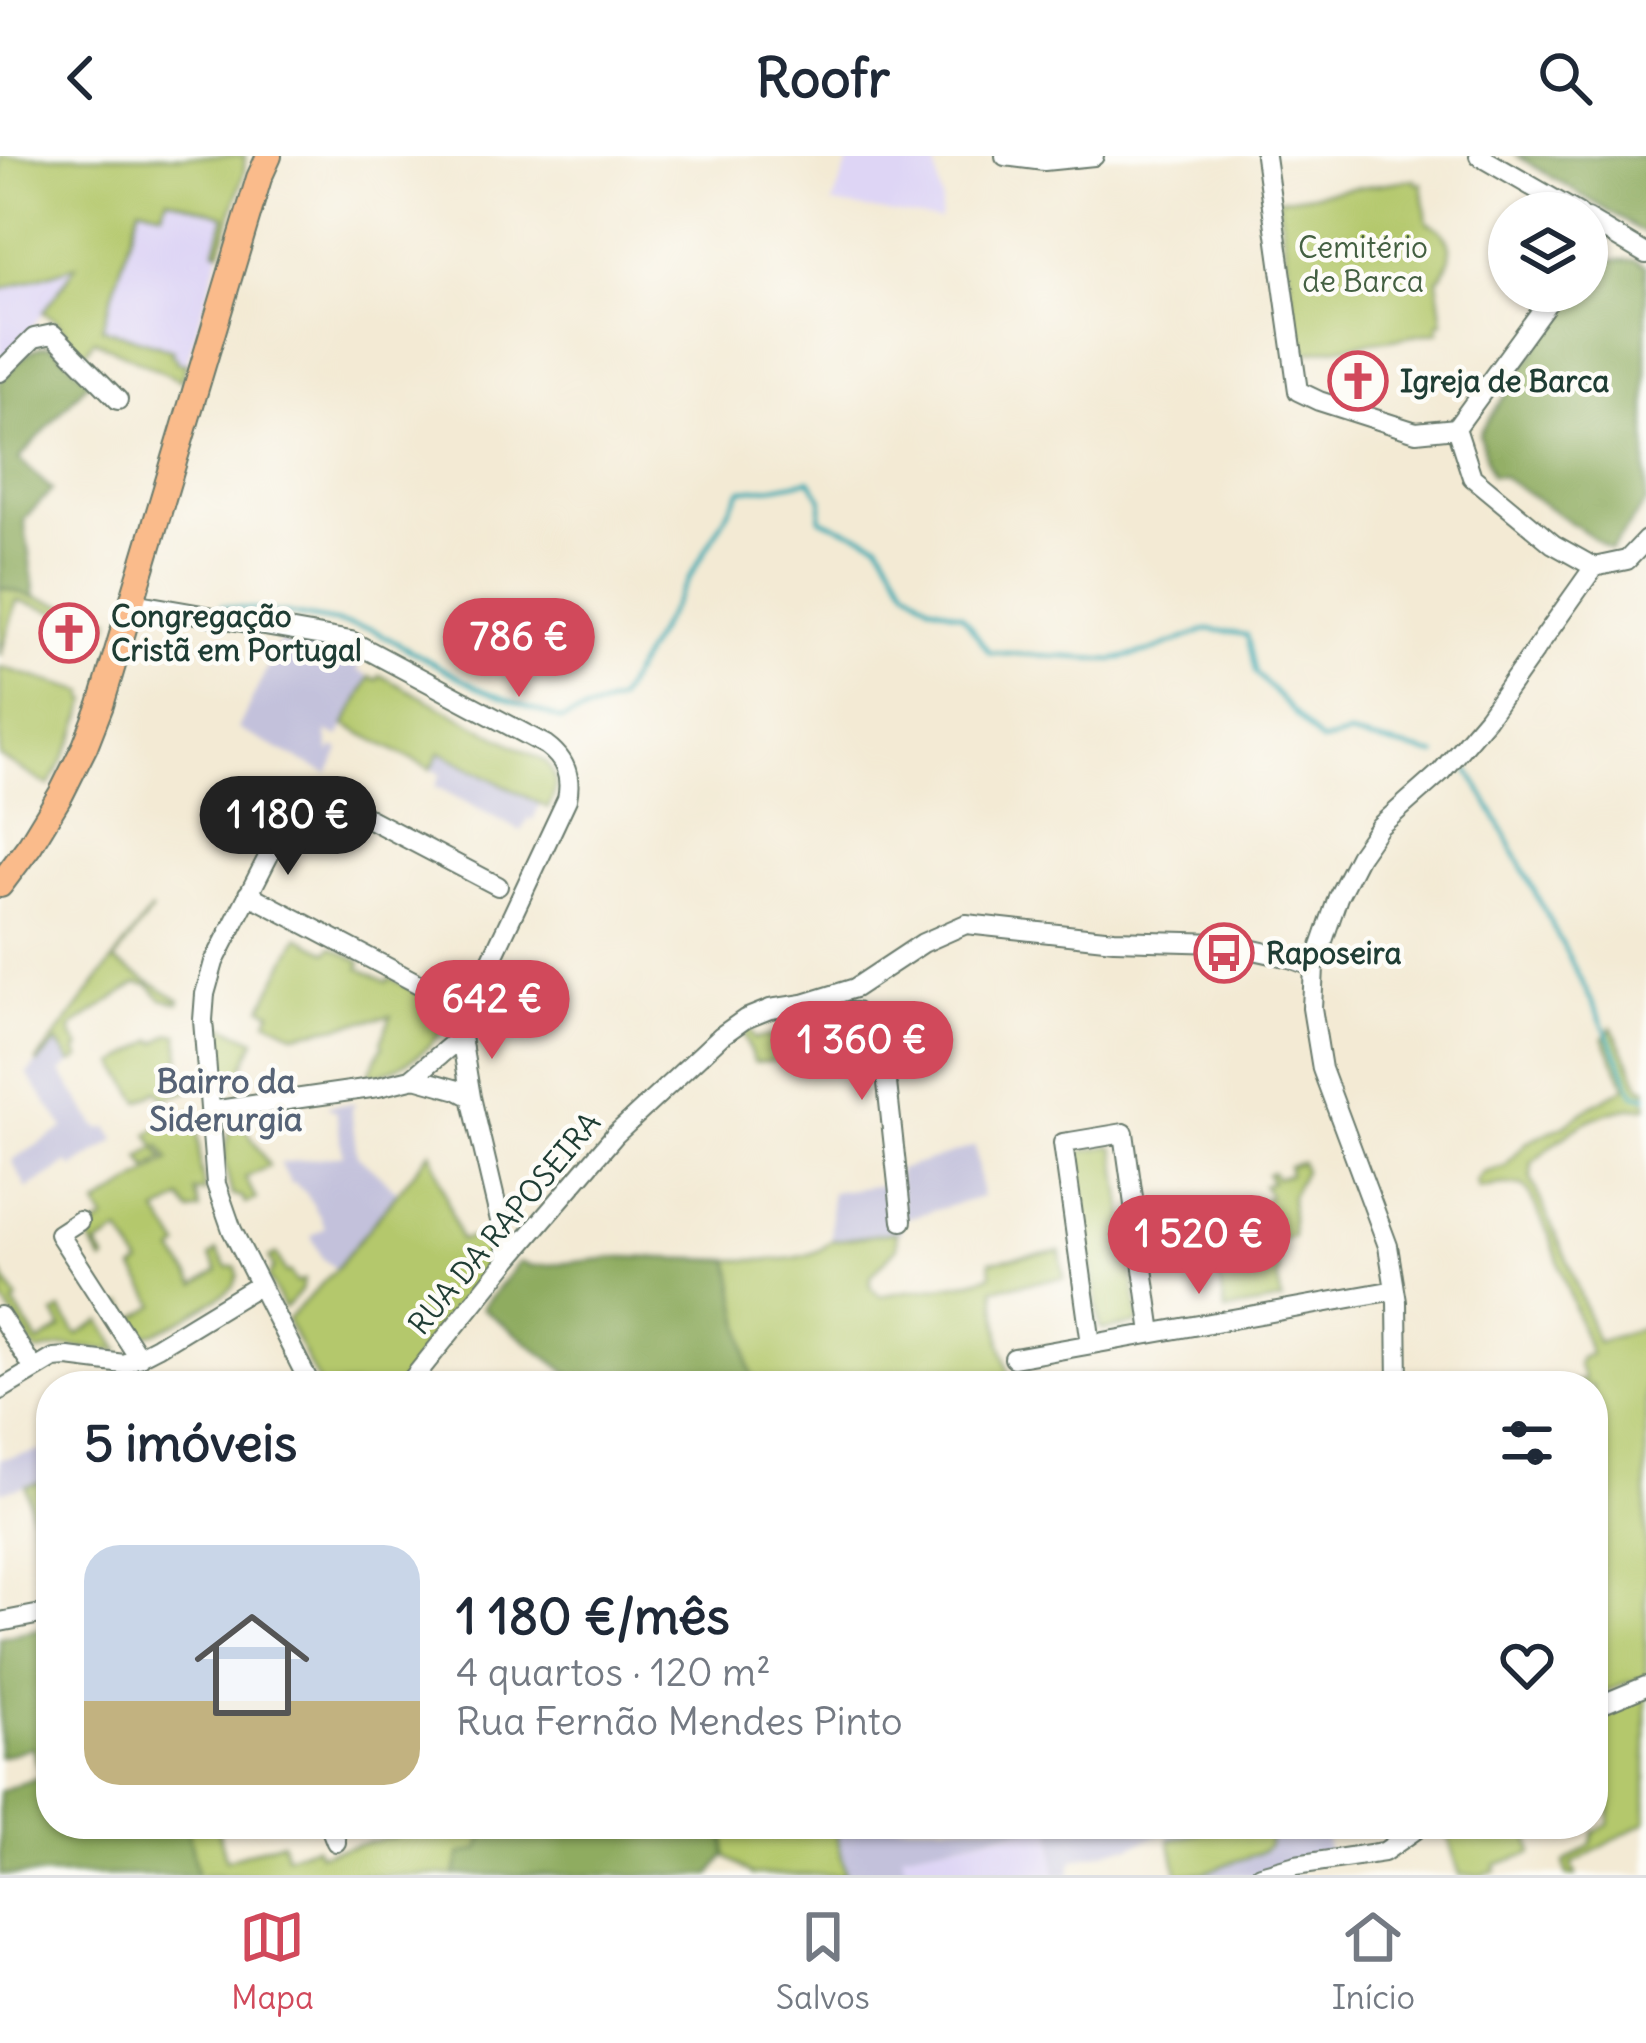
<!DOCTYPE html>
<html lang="pt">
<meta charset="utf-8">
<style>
:root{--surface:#fff;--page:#f6f6f7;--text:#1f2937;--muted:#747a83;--line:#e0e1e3;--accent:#d1495b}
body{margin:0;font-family:Delius,sans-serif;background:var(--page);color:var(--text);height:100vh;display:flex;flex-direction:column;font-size:45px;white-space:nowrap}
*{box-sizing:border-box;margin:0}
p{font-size:39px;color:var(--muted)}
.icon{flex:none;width:66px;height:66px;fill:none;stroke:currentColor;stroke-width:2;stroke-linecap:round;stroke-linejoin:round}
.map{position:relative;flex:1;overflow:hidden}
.panel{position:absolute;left:36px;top:1215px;width:1572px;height:468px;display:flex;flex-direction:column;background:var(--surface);border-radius:48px;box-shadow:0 3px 9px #0004}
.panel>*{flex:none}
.controls{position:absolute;left:1488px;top:36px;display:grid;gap:24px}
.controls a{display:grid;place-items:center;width:120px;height:120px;border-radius:50%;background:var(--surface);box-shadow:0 3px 9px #0004;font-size:60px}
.price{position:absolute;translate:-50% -102px;padding:0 27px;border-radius:42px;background:var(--accent);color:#fff;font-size:39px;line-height:78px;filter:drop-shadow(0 3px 6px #0008)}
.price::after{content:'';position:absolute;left:50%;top:72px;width:36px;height:27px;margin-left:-18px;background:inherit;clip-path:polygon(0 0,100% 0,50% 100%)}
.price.selected{background:#222;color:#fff}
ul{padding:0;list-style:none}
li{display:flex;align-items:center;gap:36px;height:300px;padding:0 48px}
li+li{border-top:3px solid var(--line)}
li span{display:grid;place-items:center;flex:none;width:336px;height:240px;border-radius:36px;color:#555}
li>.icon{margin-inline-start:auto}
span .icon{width:144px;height:144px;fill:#fffc;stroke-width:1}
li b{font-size:51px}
h2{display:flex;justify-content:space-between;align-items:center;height:144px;padding:0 48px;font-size:51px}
header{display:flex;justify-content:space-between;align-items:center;height:156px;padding:0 48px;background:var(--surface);font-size:54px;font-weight:700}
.tab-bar{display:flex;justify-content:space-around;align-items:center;height:168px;border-top:3px solid var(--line);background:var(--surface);font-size:33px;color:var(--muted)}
.tab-bar a{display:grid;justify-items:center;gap:6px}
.tab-bar .selected{color:var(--accent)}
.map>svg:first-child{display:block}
.built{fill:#ded5f5}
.industrial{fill:#c3c1db}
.green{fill:#b4c86c;stroke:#6a8250;stroke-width:3}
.forest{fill:#8fac60;stroke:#57744a;stroke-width:3}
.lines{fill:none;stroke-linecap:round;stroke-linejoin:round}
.stream{stroke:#3aabb4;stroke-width:4.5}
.minor-casing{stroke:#697a6c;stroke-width:22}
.major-casing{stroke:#697a6c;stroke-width:28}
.minor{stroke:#fff;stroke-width:18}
.major{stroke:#fabb8b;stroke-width:24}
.labels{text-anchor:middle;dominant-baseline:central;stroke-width:9;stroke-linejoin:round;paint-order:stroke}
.park-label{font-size:30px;fill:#446042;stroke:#fdfcf7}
.poi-label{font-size:30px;font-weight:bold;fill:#1f3d34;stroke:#fdfcf7;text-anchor:start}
.street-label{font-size:30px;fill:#1f3d34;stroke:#fdfcf7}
.neighbourhood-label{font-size:33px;font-weight:bold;fill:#566376;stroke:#fdfcf7}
</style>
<header><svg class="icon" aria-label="back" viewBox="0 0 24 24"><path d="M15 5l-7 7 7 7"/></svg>Roofr<svg class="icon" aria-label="search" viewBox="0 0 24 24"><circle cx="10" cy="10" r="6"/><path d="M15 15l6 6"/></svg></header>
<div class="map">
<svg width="1646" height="1719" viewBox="0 0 1646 1719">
<rect width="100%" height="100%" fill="#fdfcf7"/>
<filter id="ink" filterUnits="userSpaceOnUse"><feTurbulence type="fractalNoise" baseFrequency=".00833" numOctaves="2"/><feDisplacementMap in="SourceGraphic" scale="24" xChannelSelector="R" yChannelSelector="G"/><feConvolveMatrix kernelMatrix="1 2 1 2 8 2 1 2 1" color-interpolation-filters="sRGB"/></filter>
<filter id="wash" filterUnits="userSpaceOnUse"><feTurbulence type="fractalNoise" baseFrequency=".004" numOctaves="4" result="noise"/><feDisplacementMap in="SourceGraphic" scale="48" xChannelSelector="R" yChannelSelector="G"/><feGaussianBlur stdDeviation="2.7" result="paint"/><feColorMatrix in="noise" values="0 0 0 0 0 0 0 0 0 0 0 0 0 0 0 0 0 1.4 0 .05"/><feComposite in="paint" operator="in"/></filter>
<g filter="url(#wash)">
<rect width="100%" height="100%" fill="#f3ead4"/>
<path class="built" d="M170,0L235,44L181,225L93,184L56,164Z
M851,0H933L942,44L940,64L832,48Z
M78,109L20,187L0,206V134Z
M1052,1668L1055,1719H906L901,1697Z"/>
<path class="industrial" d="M280,485L293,492L295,486L316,490L315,493L341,506L345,500L360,508L357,514L370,521L339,581L326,575L330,598L334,591L340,594L328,618L238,573Z
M440,596L540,648L533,664L528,662L521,675L435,630L441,618L431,613Z
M57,885L72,907L61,916L96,970L102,973L108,971L116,984L73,1012L69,1007L27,1033L12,1005L64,972L27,918Z
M357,947L351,953L357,999L398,1036L336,1113L323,1103L311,1080L325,1072L319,1059L306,1037L294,1027L291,1028L280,1007L343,999L336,956L326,950Z
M975,990L982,1041L903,1063L898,1014Z
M896,1027L901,1076L831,1085V1036Z
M51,1293V1324L0,1336V1303Z
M834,1668H1048L902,1697L906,1719H846Z
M1052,1668H1323L1330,1703L1252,1719H1178L1168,1675L1128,1692L1126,1690L1075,1704L1071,1708V1719H1055Z"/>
<path class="green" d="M0,0H245L244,16L220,95L215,93L225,60L167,42L162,56L140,50L102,172L173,194L171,199L177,202L176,206L186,207L181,225L94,184L83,200L56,164L43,156L76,110L0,134Z
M1415,23L1417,28L1422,27L1427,66C1454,77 1458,104 1437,123L1443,166L1438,167L1439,176L1300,197L1278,43Z
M0,431L111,462L108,471L17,444L0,500Z
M0,511L86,536L85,542L88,544L74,583L49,630L0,601Z
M380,519L546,606C559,622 557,635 548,652L440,596L431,613L345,569L370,521L377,524Z
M152,753L114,805L180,844L179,847L161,843L149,829L137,827L72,871L71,878L80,892L76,895L80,902L72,907L57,886L38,907L37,905Z
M298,781L328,796L332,791L361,806L359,812L387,826L390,822L454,855C437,891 406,913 367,921L383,889L381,886L391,860L295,878L267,864L271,855L262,851Z
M215,866L255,884L241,915L246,922L242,933C216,917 216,894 215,866Z
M748,869L754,883L771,880L775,897L831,892V902L754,906L742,874Z
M1612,871L1641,931L1646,932V951C1596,951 1568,976 1532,1007L1531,1023L1569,1108L1597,1186L1646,1171V1521L1623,1528L1593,1543V1230H1552L1585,1224L1578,1208L1581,1202L1590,1198L1550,1081L1528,1035L1522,1030L1502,1029L1479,1034L1476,1026L1483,1017L1505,1011L1526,987L1564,969L1591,950L1626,931L1603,881Z
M170,878H178L182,924L195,929L196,932L165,943L158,935L140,946L116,908L154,884L157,887Z
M197,953L200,1009L205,1036L195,1035L200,1054L190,1056L181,1043L158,1057L180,1091L174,1096L196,1129L218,1115L210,1101L217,1095L227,1111H236L238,1120C236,1123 236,1127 234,1129C225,1140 160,1179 148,1178C134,1176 128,1160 121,1150L124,1148L134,1163L156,1149L134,1114L141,1109L120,1076L97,1090L106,1104L103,1106L85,1077L105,1064L97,1050L169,1004L160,990L157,992L164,1003L148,1013L140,1002L156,991L148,978L171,963Z
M240,963L269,1010L245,1022L256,1043L245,1048L243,1042L232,1039C225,1013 217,982 240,963Z
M1110,990L1115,993L1139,1164L1136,1168L1104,1174L1100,1171L1076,1000L1078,996Z
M431,995L460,1084L491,1078L492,1089L486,1103L490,1106L468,1146L398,1230H320L287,1164L336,1113Z
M1301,1006L1304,1015L1291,1040L1293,1081L1276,1085L1279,1119L1277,1120L1282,1145L1225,1155L1213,1082L1267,1073L1256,1048L1269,1041L1263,1029L1271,1026L1267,1018L1272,1016L1276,1022L1289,1018L1288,1010Z
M896,1076L897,1091L871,1120L870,1131L880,1140C918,1131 955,1133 991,1119L990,1105L1060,1095L1064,1122L994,1132L1001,1187L1012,1230H757L749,1210L730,1104C760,1103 809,1109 831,1085Z
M276,1098L286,1117L290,1116L296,1127L304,1124L301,1135L284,1153L268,1121L274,1112L269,1102Z
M0,1115L18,1144L14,1148L39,1187L62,1172L54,1158L61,1154L77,1179L101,1165L120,1195L66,1190L37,1196L1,1142L5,1133L0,1124Z
M51,1324V1434L46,1435L26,1330Z
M1646,1538V1666L1572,1708L1576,1719H1567L1564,1706L1591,1689L1594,1676L1609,1667L1611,1646L1593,1622V1561Z
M187,1668H217L226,1704L282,1685L287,1700L315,1690L319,1698L408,1677L410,1673L417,1675L447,1668H488L479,1695L460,1698L455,1719H197Z
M725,1668H834L846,1719H752L725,1699Z
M1237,1668H1262C1283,1695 1256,1698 1236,1705C1213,1713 1204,1719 1178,1719L1170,1684Z
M1444,1668H1527L1532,1697L1495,1709L1496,1714L1481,1719H1460Z"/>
<path class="forest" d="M1517,0H1646V78Z
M1596,104H1636L1646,110V346L1611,394L1502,320L1491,319L1479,278L1575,135H1587V117Z
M47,190L54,191L89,225L19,303L52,334L24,363L35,441L0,431V225C14,211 26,193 47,190Z
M621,1101L730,1104L749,1210L757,1230H576L578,1225L482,1152L519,1106L530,1110L548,1109Z
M51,1470V1668H187L197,1719H0V1635L42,1620L32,1591L0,1601V1481Z
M488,1668H725V1699L710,1719H455L460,1698L479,1694Z"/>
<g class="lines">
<path class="stream" d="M221,450L285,457L372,473L478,532L561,564L617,545L741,334L775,331L810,324L822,343L820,363L879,386L906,430L929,448L962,459L989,496L1113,504L1151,495L1209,473L1247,479L1256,517L1321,586L1349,579L1436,599
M1469,615C1496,657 1517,702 1540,746C1573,809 1607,872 1634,938L1646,940"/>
</g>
</g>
<g filter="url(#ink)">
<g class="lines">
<defs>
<path id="minor" d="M1005,0L1044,5L1094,0
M1265,0L1298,235L1319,245L1416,276L1456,272L1556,135
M1479,0L1578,57
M1587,63L1646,98
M1587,93L1601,71
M0,216L34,182L53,178L118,244
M1456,272L1472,321L1553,388L1594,411L1627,404L1646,384
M133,447L351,485L546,589C565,603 572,620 567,643L488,811L461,881L471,941L509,1103
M248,738L453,846
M803,848L827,855L856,856L882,881L902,1065
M415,922L458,934L471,941
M211,955L378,931L411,923L461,881
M79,1065L59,1078L139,1202
M0,1160L34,1213
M1091,1188L1063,987L1070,986L1124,977L1152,1177
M1014,1202L1395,1134
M311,1230L232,1074L216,1028L203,864L205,838L214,806L305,629L498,730
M407,1230L509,1103L615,979L721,880L745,863L770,853L803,848L855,832L923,787L966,768L1114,784L1222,787L1290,802L1314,811
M1398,1230L1397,1146L1388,1090L1322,913L1312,852L1314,811L1338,741L1359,700L1380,670L1441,616L1487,562L1594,411
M0,1234L54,1202L68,1201L124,1208L157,1191L259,1129
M0,1466L51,1456
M1593,1552L1646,1530
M329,1668L336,1686
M1260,1719L1296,1709L1384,1696L1424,1668"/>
<path id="major" d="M0,729L30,689L61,638L85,590L101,549L259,22L269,0"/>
</defs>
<use href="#minor" class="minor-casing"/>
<use href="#major" class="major-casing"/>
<use href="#minor" class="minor"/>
<use href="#major" class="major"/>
</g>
</g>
<defs>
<symbol id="church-ring" viewBox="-11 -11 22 22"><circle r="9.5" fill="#fdfcf7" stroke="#d1495b" stroke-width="1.5"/><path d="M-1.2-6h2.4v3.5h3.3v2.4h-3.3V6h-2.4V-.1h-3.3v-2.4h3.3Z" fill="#d1495b"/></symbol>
<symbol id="bus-ring" viewBox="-11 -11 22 22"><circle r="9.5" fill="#fdfcf7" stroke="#d1495b" stroke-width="1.5"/><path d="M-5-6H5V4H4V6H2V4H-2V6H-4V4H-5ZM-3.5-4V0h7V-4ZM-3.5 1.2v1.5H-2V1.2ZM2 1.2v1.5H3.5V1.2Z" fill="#d1495b"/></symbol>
</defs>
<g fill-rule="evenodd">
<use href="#church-ring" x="1325" y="192" width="66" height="66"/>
<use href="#church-ring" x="36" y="444" width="66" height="66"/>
<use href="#bus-ring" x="1191" y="764" width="66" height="66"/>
</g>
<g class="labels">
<g class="park-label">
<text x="1363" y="91">Cemitério<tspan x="1363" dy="34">de Barca</tspan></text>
</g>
<g class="poi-label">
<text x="1400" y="225">Igreja de Barca</text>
<text x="111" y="460">Congregação<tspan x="111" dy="34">Cristã em Portugal</tspan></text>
<text x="1266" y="797">Raposeira</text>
</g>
<g class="street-label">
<text transform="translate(504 1067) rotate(-50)">RUA DA RAPOSEIRA</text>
</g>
<g class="neighbourhood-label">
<text x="226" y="925">Bairro da<tspan x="226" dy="38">Siderurgia</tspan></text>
</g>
</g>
</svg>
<div class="controls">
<a><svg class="icon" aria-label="layers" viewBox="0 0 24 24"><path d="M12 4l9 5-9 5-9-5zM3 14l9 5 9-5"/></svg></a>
</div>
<b class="price" style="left:519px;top:544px">786 €</b>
<b class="price selected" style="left:288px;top:722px">1 180 €</b>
<b class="price" style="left:492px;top:906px">642 €</b>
<b class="price" style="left:862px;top:947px">1 360 €</b>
<b class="price" style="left:1199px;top:1141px">1 520 €</b>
<section class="panel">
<h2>5 imóveis<svg class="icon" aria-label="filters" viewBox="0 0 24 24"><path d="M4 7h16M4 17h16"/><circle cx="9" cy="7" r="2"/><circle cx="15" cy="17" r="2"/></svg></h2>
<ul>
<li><span style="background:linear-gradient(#c9d6e8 65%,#c2b280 0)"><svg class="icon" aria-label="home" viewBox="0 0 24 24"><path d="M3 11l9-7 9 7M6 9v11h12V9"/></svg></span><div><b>1 180 €/mês</b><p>4 quartos · 120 m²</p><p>Rua Fernão Mendes Pinto</p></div><svg class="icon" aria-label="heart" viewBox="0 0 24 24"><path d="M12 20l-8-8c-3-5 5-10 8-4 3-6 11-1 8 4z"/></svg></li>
</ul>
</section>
</div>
<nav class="tab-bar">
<a class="selected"><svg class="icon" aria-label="map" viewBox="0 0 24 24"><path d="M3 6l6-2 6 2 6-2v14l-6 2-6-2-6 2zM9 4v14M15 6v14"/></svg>Mapa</a>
<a><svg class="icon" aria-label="saved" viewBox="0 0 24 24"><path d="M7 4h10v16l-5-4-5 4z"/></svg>Salvos</a>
<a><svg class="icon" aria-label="home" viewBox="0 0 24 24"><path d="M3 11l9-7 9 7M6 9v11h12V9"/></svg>Início</a>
</nav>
